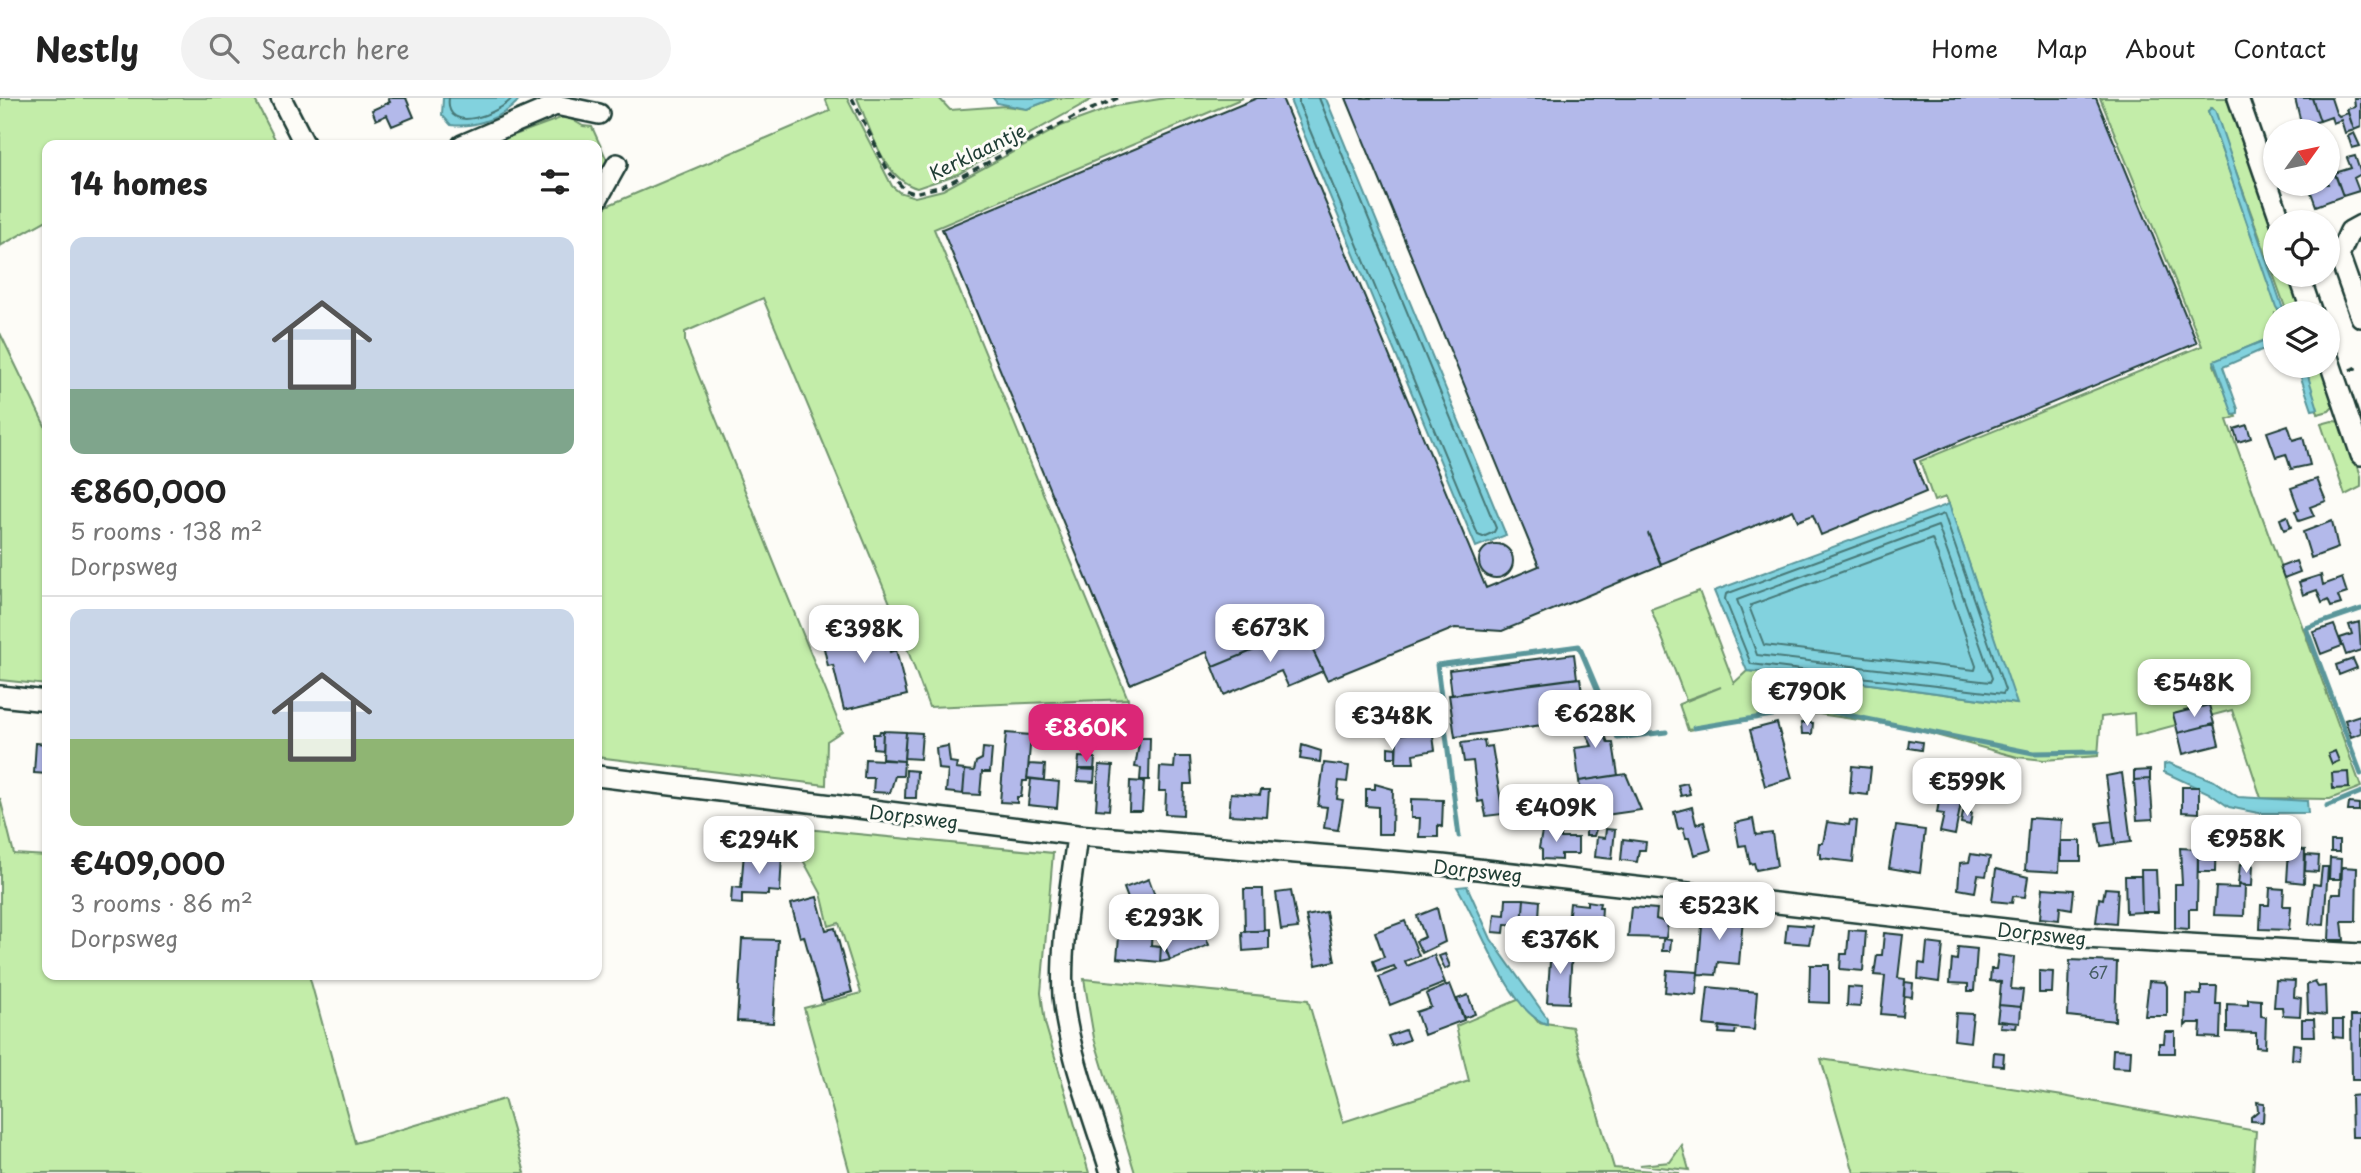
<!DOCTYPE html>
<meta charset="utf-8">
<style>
:root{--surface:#fff;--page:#f2f2f2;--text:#222;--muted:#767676;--line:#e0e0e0;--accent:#db2777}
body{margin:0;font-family:"Playpen Sans",sans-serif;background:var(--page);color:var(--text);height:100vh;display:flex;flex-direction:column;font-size:26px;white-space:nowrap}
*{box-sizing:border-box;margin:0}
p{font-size:23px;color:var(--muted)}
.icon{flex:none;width:38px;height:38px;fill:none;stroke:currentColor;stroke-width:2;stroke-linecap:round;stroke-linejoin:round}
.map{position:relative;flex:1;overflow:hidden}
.sheet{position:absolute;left:42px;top:42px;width:560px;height:840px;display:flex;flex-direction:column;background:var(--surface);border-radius:14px;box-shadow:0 2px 5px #0004}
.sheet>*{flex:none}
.needle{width:46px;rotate:57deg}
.fabs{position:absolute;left:2263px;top:21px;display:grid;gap:14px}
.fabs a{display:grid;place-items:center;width:77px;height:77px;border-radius:50%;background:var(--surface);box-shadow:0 2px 5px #0004;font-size:35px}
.price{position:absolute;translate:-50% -60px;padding:0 16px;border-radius:14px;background:#fff;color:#222;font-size:23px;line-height:46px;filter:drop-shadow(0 2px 4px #0008)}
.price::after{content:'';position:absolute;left:50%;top:42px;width:21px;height:16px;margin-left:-10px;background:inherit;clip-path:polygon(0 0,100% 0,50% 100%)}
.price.current{background:var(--accent);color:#fff}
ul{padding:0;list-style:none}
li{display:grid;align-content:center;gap:14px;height:371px;padding:0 28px}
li+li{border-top:2px solid var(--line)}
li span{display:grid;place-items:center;height:217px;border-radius:14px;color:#555}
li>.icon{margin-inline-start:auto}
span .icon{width:126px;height:126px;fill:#fffc;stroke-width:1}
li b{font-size:30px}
h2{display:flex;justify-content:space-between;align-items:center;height:84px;padding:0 28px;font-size:30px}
header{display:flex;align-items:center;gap:42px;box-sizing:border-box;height:98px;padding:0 35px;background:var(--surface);border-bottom:2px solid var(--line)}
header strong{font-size:33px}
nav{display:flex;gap:38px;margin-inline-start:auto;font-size:24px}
.search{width:490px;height:63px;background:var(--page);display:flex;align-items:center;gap:18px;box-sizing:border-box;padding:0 24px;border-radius:38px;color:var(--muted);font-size:26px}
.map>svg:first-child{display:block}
.green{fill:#c3eda9;stroke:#71956e;stroke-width:2;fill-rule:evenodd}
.water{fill:#82d2de;stroke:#5a969a;stroke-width:2}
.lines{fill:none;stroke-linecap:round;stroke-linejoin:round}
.shore{stroke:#477978;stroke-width:2}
.stream{stroke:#5a969a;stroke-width:5}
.building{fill:#b3b9ea;stroke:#1f3d34;stroke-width:2}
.minor-casing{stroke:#1f3d34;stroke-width:24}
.path{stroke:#1f3d34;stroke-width:3.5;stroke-dasharray:7 5;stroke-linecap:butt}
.minor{stroke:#fdfcf7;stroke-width:19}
.labels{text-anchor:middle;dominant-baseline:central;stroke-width:6;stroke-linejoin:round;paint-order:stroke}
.number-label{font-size:16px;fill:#445c62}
.street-label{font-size:19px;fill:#1f3d34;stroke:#fdfcf7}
</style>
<header>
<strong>Nestly</strong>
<div class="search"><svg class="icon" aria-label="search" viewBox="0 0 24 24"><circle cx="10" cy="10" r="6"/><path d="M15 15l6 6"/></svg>Search here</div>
<nav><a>Home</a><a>Map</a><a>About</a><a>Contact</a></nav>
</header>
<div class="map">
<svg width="2361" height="1075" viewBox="0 0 2361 1075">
<rect width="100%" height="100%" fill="#fdfcf7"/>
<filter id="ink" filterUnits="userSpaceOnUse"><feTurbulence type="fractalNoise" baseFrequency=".0143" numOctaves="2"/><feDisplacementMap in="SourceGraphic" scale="14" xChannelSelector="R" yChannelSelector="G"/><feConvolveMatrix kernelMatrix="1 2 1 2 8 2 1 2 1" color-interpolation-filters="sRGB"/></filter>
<g filter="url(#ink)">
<path class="green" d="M0,0H254L278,47H47V122L0,148Z
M825,0H847L892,88L899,94L915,99L943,92L1061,28L1116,8L1166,0H1243L934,131L1128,601L929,609L890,505L763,200L685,234V244L842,633L827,643L826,687L597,659V112L830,13Z
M857,0H939L950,12L1005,8L1027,11L1055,0H1094L958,76L917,90C883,81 870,29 857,0Z
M2100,0H2232L2275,127V177H2292L2305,215H2275V238L2215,263L2214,267L2236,319L2227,322L2361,689L2330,701L2261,700L2232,612L2135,638L2134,615L2101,619L2098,658L2044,662L2017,659L1906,629L1819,616H1776L1688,632L1679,606L1721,589L1686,602L1651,511L1699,493L1734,585L1747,573L1812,578L2016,606L1949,406L1946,399L1934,403L1920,363L2202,248ZM2213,10L2285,209L2278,212L2208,13Z
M566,18L583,28L592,29L610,69L597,91V47H488Z
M0,235L47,332V587L0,582Z
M2305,268H2323L2336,306L2329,313L2318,316Z
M2332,323L2343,324L2361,378V389L2345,397L2321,326Z
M0,700L14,756L47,758V877H309L355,1045L504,1001L525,1075H0Z
M806,731L1053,755L1041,895L1045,925L1089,1075H850L804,910L861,895L839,825L829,828L821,795L803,762Z
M1084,881L1308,902L1343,1024L1469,983L1456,928L1520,901L1538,924L1572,929L1614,1070L1680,1075H1135L1094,940Z
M1821,961L2063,998L2256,1033L2253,1075H1854Z
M1682,1047L1689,1072L1640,1067L1670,1064Z"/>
<path class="water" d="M443,0H520C507,19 474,30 451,27L442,17Z
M993,0H1055L1027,11L997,5Z
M1293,0H1324L1327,3L1506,437L1476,449L1291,5Z
M2211,10L2215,12L2283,211L2278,212L2276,209L2208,13Z
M2275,238V246L2223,269L2238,311V316L2233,317L2214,263Z
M2297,268H2305L2318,311L2312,312Z
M1949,406L2017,606L1812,578L1747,573L1714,493Z
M2169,665L2214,683L2238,699L2307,703L2308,715H2258L2229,709L2209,695L2164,674V666Z
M1467,788L1491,841L1547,920V926C1510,916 1477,820 1457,789Z"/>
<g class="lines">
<path class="shore" d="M449,0C444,39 502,14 512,0
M1299,0V6L1478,437L1483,439L1494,434L1496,430L1319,0
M1944,416L2005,592L2003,596L1751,566L1725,501L1726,496Z
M1938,428L1992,580L1990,584L1757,557L1737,502Z
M1932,441L1976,568L1975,572L1764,547L1750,511L1751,507Z"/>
<path class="stream" d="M2361,511L2306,530L2361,676
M1694,630L1797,613H1828L2033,655L2097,654
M2327,708L2361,694
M1459,738L1437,567L1579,548L1618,640L1666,634"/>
</g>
<path class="building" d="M388,0H406L414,19L392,28L387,17L376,22L372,12L390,4Z
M1257,0H1282L1486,490L1539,468L1346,0H2096L2197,245L1914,362L1926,394L1821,437L1813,417L1798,423L1793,412L1661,466L1648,435L1661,467L1502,533L1455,530L1327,582L1303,532L1213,569L1207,554L1130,586L942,131Z
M2295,0H2312L2320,23L2311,25L2314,33H2303Z
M2312,0H2331L2336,15L2339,18L2348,15L2354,32L2345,35L2341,22L2333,25L2331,19L2320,23Z
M2354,0H2361V29L2354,32L2347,11L2355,9Z
M2354,35L2360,48L2352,50L2348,38Z
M2355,58L2361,76L2354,80L2359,93L2343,98L2335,75L2351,70L2347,60Z
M2331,66L2343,98L2316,108L2308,86H2328V67Z
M2247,327L2251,340L2238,344L2234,331Z
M2288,327L2293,342L2303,339L2310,367L2291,371L2286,356L2276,359L2267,334Z
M2317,381L2326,403L2310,409L2314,418L2299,423L2295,413L2299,412L2291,390Z
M2287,418L2291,429L2284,432L2280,421Z
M2332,423L2338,450L2311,460L2303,434Z
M1479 463a17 17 0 1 1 34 0a17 17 0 1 1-34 0Z
M2296,463L2300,474L2284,480L2280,469Z
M2321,477L2323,487L2342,480L2347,495L2338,498L2341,506L2331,509L2328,502L2322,505L2317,492L2303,497L2299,484Z
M844,517L847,530L821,537L817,524Z
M883,521L890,554L896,552L907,597L844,612L833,567L828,568L821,537Z
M2359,524L2361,552L2346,557L2340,540L2352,536L2349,527Z
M2334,527L2342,548L2321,556L2313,534Z
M1303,532L1323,573L1288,588L1281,573L1224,597L1213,569Z
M1574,556L1577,580L1452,597L1449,572Z
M2353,561L2357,570L2339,577L2336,567Z
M1580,580L1586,621L1455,639L1449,597Z
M1593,605L1608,645H1613L1618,677L1579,683L1575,650L1592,648L1580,622L1586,621L1584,606Z
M2209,607L2214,626L2178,635L2173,616Z
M2360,617L2361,635L2351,639L2345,622Z
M1777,625L1792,680L1765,688L1750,632Z
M1801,625H1813L1812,636H1802Z
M2214,626L2219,647L2183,656L2178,635Z
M1432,631L1435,652L1413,656L1414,665H1396L1397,637Z
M880,633H883L882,651L873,650V636H879Z
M883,633L906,634L904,663L882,661Z
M906,634L922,635L920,661L904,660Z
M1006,635L1031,637L1027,683H1023L1021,699H1017V705L1000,704Z
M1140,640H1150L1149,682H1140L1141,670L1135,669Z
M1484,642L1485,649L1492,648L1503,716L1486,718L1483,703L1478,704L1473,663L1464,664L1461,645Z
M1909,642L1922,644L1921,652L1908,650Z
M36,645L47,646V676L34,675Z
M1302,647L1321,653L1320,664L1300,661Z
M948,648L950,664L957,665L956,671L965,672L963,696L946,694L948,672L938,671L936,650Z
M1388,649L1396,650V659H1388Z
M983,650L992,651L990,674H982L980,697L963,696L965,672L974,673L976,664L982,661Z
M2335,653L2339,663L2332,666L2328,656Z
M1079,659L1095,660L1094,672L1078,671Z
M1175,659H1190L1192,686H1184L1183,717L1165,716L1166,693H1159L1160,669L1174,670Z
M865,661L904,663L903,678H895L890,695L873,694L874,680H864Z
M1324,665L1349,668L1347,684L1339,683L1337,701L1343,702L1338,732L1324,730L1327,709L1318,708Z
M1029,666L1045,667L1044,682L1027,680Z
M1099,667L1113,668L1109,712L1096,711Z
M1852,668L1871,670L1868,697L1850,695Z
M1078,671H1095L1094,684L1077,683Z
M906,672L917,673L916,700H905Z
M2150,672V681L2134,682V673Z
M2348,674L2349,690L2333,691L2332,675Z
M2122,675L2131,744L2115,746L2106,678Z
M1626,676L1641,712L1584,720L1579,683Z
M1031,681L1059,684L1057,710L1028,707Z
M2150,681L2153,721L2137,722L2134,682Z
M1130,683L1144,684L1142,713H1129Z
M1687,685L1690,696L1681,698L1678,687Z
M1942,685L1964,689L1955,737L1940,734L1944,716L1937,715Z
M1375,686L1393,691L1392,736H1378V709L1366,708V691H1375Z
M2182,689H2199V715L2182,714Z
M1261,692H1269L1267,719L1229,717L1231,695L1260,697Z
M1411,701L1443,702L1442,729L1438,727V739H1419L1420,720H1411Z
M2349,705L2359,706V713H2348Z
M1692,709L1696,726L1704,724L1711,752L1694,757L1689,740H1686L1683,730L1678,731L1674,714Z
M1963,714L1972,715L1970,727L1961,725Z
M1600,718L1594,738H1586V720Z
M2029,720L2062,722L2059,774L2025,772Z
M1753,721L1756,737L1772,735L1777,768L1756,772L1754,765L1750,766L1746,747L1739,748L1735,725Z
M1850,722L1857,723L1853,764L1821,760V756L1818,755L1819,745H1823L1827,724L1849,727Z
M2112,723L2115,746L2101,748L2097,725Z
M1543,728H1561V740H1578V756H1561V762L1542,761V752L1539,750Z
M1896,728L1925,732L1920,775L1889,770Z
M1606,731L1615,732L1612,761L1595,759L1597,739L1605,740Z
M2198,734H2216L2215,774H2198Z
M1623,741L1646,744L1645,752H1639L1637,764L1621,762Z
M2061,743H2081V763H2061Z
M2331,743H2339V754H2331Z
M2180,750L2198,751L2197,811H2189V831L2175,830V786H2182Z
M2289,751L2305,752L2304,785L2287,783Z
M744,755L782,757L780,794L768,793V797L742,796V806L731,805L732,789L741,790Z
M1971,756L1990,759L1986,778L1978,777L1975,794L1958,791L1960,765L1969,764Z
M2306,757L2319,758L2318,774L2305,773Z
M2330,760L2341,761L2340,781H2329Z
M2240,766H2253L2252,788L2238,787Z
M2322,769H2328L2324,827L2309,826L2313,786L2320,787Z
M2342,769L2357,770L2356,823H2342L2344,842H2329L2331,799L2332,796H2341Z
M1996,771L2028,779L2025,799L2013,798L2012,805L1992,803Z
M2141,772H2156L2158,814H2142Z
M2125,778H2141L2142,814L2126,815Z
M1149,781L1163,820L1147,826L1144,819L1136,822L1124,790Z
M2238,786L2245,787L2244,818L2214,817L2216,789L2238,790Z
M2043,790L2074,792L2072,811L2060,809L2059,822L2040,820Z
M2105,790L2118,791L2116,826L2096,824L2099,800L2103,801Z
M2270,790L2284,791L2283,808H2291L2289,832L2260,831L2261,807H2269Z
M1244,791H1263L1264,833H1245Z
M1291,793L1298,830L1281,832L1276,795Z
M817,799L826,832L835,830L852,894L822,903L804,838L800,839L791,806Z
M1506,801H1524L1522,827L1505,826L1504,835L1493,834L1495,816L1505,817Z
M1524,801L1540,803L1539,820L1549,821L1548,838L1538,837L1539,828L1522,827Z
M1587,803L1600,805L1599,809H1602L1600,843L1583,841L1585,827L1568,825L1570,805L1587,807Z
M1194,808L1209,847L1170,862L1155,823Z
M1631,809L1657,811L1656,821L1668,825L1666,840L1628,839Z
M1437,810L1445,844L1422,855L1416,843L1425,839L1417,818Z
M1326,814L1335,863L1316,867L1306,818Z
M1703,816L1743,820L1739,866L1718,864L1716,877L1698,876Z
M1405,823L1419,858L1405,863L1407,868L1434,857L1445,885L1390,907L1379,879L1396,872L1394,868L1377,874L1373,863L1384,859L1375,834Z
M1787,826L1813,828L1809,846L1785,844Z
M1120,829L1152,833L1151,847L1161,848L1160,864L1117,860Z
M1269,832V851L1243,853L1242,834Z
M1849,832L1866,833L1863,873L1840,871L1841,856H1847Z
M1884,835L1903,837L1898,880L1905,881L1902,918L1881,916L1885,878L1874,877L1877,857H1882Z
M742,841L778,842L773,925L737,923Z
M1663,841L1671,842L1670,853H1662Z
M1927,845L1943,847L1939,884L1918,881L1919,865L1925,866Z
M1165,847L1170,862L1160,864L1161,848Z
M1958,849L1977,851L1974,893H1968V886L1950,885L1952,861L1957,862Z
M1551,851L1572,853L1569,905L1547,904Z
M1445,856L1450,868L1445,871L1439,858Z
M1998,857L2014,859L2011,891L2023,892L2021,909L1999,907L2001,884L1990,883L1991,871H1996Z
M2070,862L2117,864L2115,923L2068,918Z
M1810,867H1829V905L1809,904Z
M1667,872L1698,874L1696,897L1665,894Z
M2039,873L2053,874L2052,895H2039Z
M2276,882L2295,883L2294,899L2301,900L2300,918L2283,917L2282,909H2274Z
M2149,883L2165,884L2167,888V918H2145Z
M1905,884L1913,885L1912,899L1904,898Z
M2315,884L2318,889L2325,888L2326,917L2308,915L2307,887Z
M1450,886L1464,922L1424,937L1416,914L1431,909L1426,896Z
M2201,888H2217L2216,906H2221L2220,940L2200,939L2201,925H2188L2185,928L2186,896L2201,897Z
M1708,889L1757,894L1754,932L1704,927Z
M1848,889L1862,890L1860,909L1847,908Z
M1468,897L1475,916L1464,920L1457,901Z
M2248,901L2261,902V918L2266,919L2265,950L2256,949V935L2227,934V906L2248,907Z
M1999,907L2021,909L2020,925L1997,923Z
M1956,915L1973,916L1970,944L1954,942Z
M2351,918H2361V982H2352Z
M2302,921H2314L2315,938H2302Z
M2333,922H2343V940L2333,939Z
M2001,923L2017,925L2016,930L2000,929Z
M1720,928L1736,930L1735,936L1719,935Z
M1405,932L1409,942L1392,948L1388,938Z
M2165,934H2175V955H2159V945H2164Z
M2293,946L2301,947L2300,962L2292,961Z
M2113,951L2131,952L2130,970L2112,969Z
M1994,954L2004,955L2003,968L1993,967Z
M2361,997V1039H2352L2351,998Z
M2257,1004L2264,1005L2263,1024L2251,1023V1019L2258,1013Z"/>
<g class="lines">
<defs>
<path id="minor" d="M281,0L305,47
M2238,0L2281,124
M462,47L556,7L599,16
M597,102L617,66
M2361,127L2350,133L2339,157L2361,219
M2299,177L2312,215
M2328,259L2361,357
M0,598L47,603
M597,678L1077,737L1442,767L2085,840L2361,856
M1077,737C1071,790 1060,845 1063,898C1068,955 1094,1020 1111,1075"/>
</defs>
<use href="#minor" class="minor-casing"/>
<path class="path" d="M852,0L888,73L905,92L914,95L943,88L1080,16L1118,0
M2350,272L2361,268"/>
<use href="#minor" class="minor"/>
</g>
</g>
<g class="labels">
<g class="number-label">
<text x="2098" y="874">67</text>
</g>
<g class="street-label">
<text transform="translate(977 53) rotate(-26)">Kerklaantje</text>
<text transform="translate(914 718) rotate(7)">Dorpsweg</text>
<text transform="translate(1478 772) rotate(6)">Dorpsweg</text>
<text transform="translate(2042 835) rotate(6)">Dorpsweg</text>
</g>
</g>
</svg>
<div class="fabs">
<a><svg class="needle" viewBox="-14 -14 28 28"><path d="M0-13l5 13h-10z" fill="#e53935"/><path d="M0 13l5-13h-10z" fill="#767676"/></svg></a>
<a><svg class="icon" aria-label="locate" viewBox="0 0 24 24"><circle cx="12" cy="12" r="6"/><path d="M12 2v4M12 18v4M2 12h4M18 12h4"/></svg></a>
<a><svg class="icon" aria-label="layers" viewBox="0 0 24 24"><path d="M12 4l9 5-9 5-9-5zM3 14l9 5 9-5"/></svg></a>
</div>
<b class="price" style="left:1270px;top:566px">€673K</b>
<b class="price" style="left:864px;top:567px">€398K</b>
<b class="price" style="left:2194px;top:621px">€548K</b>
<b class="price" style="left:1807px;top:630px">€790K</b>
<b class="price" style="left:1595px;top:652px">€628K</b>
<b class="price" style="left:1392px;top:654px">€348K</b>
<b class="price current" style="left:1086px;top:666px">€860K</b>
<b class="price" style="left:1967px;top:720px">€599K</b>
<b class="price" style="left:1556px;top:746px">€409K</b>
<b class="price" style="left:2246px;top:777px">€958K</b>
<b class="price" style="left:759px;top:778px">€294K</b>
<b class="price" style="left:1719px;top:844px">€523K</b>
<b class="price" style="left:1164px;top:856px">€293K</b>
<b class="price" style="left:1560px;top:878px">€376K</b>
<section class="sheet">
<h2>14 homes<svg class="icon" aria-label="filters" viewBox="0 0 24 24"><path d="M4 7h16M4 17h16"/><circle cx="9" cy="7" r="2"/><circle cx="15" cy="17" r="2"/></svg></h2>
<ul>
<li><span style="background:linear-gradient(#c9d6e8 70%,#7fa58c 0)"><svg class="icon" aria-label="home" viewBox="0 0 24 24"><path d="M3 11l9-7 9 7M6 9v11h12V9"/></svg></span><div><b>€860,000</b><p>5 rooms · 138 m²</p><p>Dorpsweg</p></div></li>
<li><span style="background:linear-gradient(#c9d6e8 60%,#8fb573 0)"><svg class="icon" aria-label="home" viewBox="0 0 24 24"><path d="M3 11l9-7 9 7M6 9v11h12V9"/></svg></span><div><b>€409,000</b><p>3 rooms · 86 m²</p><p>Dorpsweg</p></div></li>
</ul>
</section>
</div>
